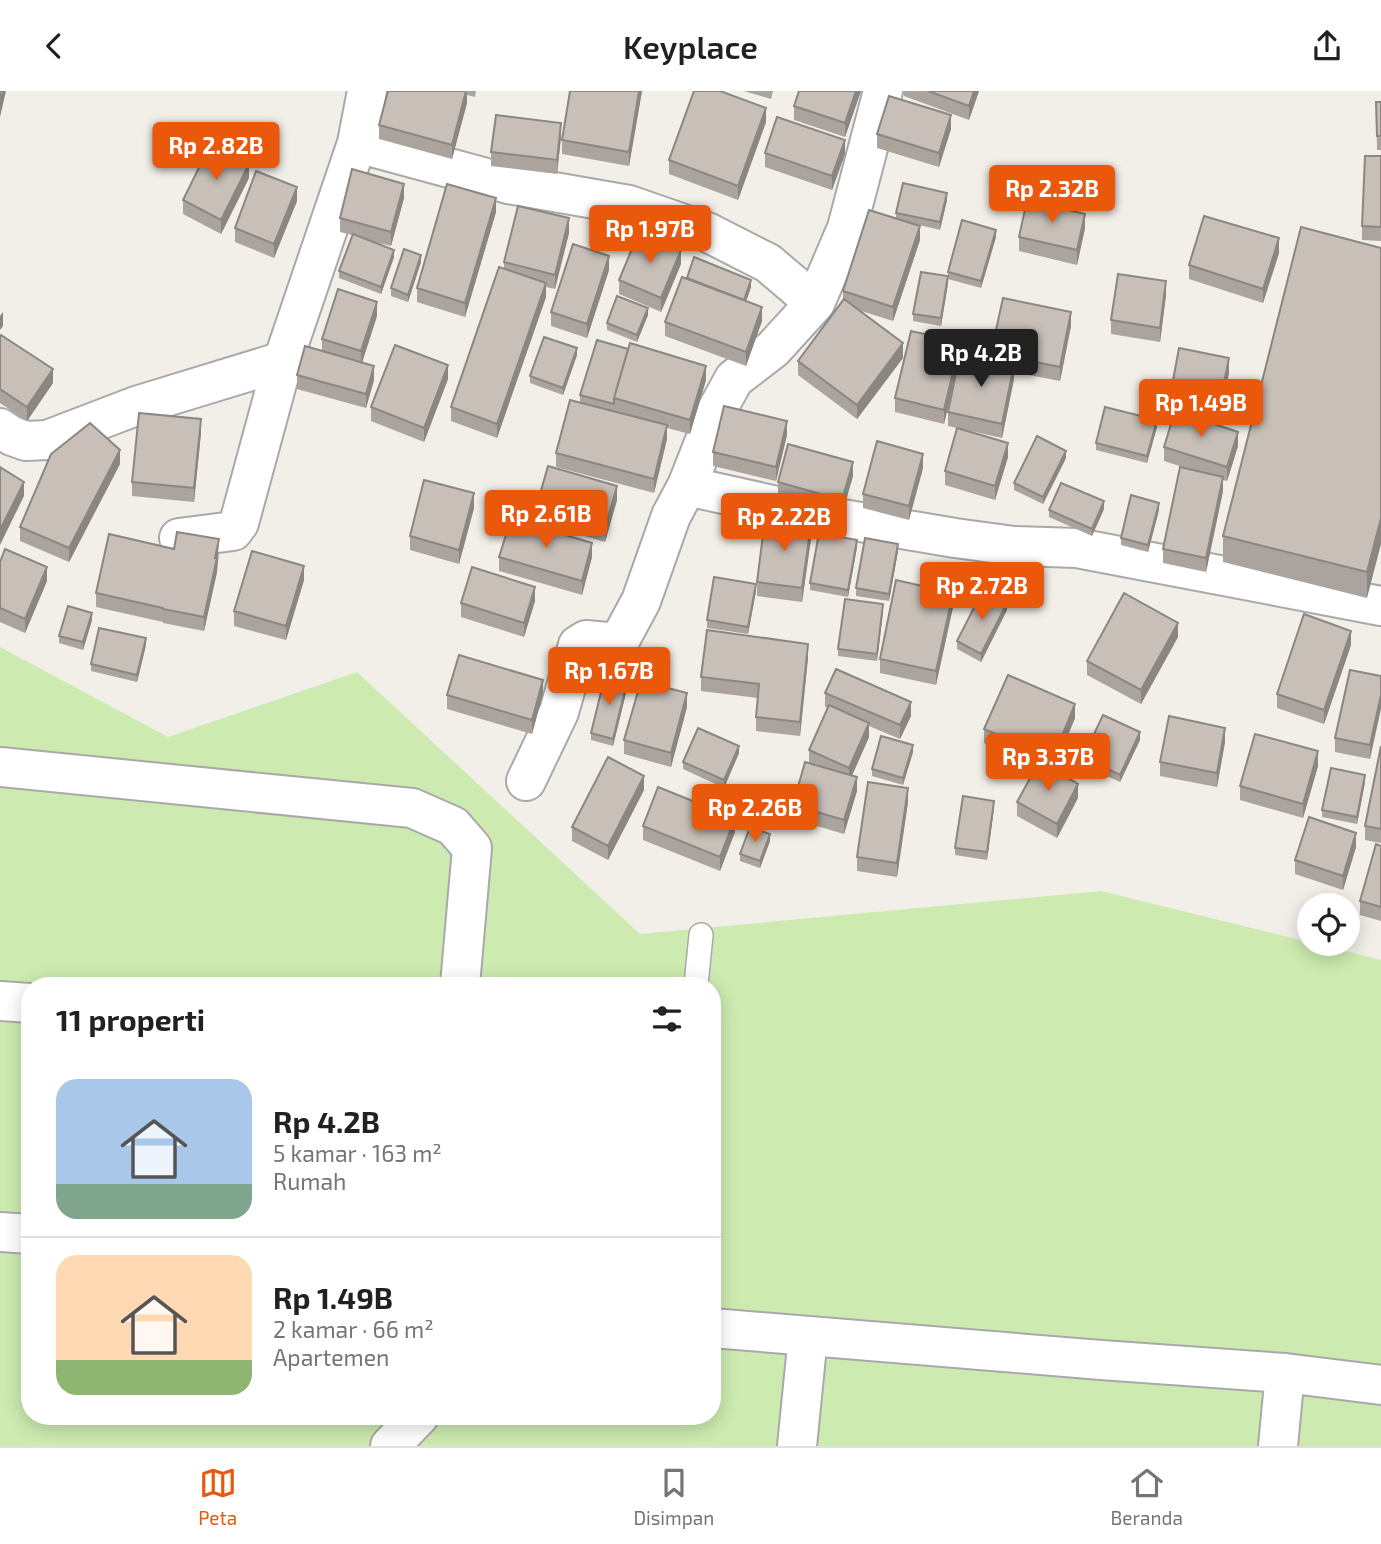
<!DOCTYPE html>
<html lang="id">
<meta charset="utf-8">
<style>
:root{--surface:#fff;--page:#f2f2f2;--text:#202124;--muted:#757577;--line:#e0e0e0;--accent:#ea580c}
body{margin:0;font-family:"Exo 2",sans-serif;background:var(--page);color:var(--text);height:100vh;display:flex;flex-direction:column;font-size:26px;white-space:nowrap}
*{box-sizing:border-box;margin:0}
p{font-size:23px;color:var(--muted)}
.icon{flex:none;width:38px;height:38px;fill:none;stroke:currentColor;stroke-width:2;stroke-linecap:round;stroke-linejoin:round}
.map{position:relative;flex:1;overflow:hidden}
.drawer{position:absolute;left:21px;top:886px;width:700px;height:448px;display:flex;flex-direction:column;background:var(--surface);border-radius:28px;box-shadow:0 4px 18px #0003}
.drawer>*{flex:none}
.fabs{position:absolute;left:1297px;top:802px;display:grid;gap:14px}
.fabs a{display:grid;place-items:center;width:63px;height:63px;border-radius:50%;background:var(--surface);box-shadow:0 4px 18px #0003;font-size:35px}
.price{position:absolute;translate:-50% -60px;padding:0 16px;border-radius:7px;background:var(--accent);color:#fff;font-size:23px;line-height:46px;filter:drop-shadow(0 2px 4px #0008)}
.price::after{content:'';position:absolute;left:50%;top:42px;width:21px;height:16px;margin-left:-10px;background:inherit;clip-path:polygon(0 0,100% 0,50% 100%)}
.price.current{background:#222;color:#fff}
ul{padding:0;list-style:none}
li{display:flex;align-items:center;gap:21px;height:175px;padding:0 35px}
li+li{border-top:2px solid var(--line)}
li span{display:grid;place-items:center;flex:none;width:196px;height:140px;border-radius:21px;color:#555}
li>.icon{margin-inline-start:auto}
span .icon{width:84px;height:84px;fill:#fffc;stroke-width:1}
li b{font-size:30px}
h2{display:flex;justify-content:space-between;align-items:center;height:84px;padding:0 35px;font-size:30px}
header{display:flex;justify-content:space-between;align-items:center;height:91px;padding:0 35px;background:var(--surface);font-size:32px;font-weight:600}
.menu{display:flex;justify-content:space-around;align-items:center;height:98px;border-top:2px solid var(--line);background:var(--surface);font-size:19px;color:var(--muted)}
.menu a{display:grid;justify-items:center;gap:4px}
.menu .current{color:var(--accent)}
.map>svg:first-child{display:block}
.grass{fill:#cdebb0;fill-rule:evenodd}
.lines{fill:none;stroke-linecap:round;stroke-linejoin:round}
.lane-casing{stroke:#a9a9a9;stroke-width:26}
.street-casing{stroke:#a9a9a9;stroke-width:42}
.lane{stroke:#fff;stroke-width:23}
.street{stroke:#fff;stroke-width:38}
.wall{fill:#aba49e}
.shaded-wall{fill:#8b8681}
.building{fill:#c7bfb8;stroke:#8b8681;stroke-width:2}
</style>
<header><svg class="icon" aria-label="back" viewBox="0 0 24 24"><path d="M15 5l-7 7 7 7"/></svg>Keyplace<svg class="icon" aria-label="share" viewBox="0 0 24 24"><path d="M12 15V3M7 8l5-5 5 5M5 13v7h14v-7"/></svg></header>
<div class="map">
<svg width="1381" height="1355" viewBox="0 0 1381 1355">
<rect width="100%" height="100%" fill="#f2efe9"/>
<path class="grass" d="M0,556L168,646L357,581L640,843L1101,800L1309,851V852H1315L1381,869V1355H0ZM30,894H712V1325H30Z"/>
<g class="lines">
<defs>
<path id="lane" d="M696,894L701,844"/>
<path id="street" d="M357,52L508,93L629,114L707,141L768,172L815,212
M0,337L12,345L26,350L47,349L136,315L283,270
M687,395L813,423L955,447L1014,455L1077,457L1381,515
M179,447L233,440L239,432L283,270L357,52L367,0
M0,676L412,717L453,735L472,757L460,894
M526,690L559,621L578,554L586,549L607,551L620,549L641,510L671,425L687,395L717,319L734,288L773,258L815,212L847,137L883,0
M0,910L30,912
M0,1141L30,1143
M712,1237L1101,1269L1285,1282L1381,1294
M390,1355L419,1325
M797,1355L808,1245
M1278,1355L1285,1282"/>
</defs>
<use href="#lane" class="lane-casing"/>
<use href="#street" class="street-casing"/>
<use href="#lane" class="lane"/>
<use href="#street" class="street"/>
</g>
<path class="wall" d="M388,0H476L475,6L467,4V12L452,68L379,48V34Z
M642,0L629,75L562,63V49Z
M744,0H773L771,8Z
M861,0L845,46L794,29V15Z
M904,0H979L969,29L904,5Z
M1376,11H1381V59H1377Z
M766,31L738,109L669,83V69Z
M951,38L939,76L877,57V43Z
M561,46L557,83L491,75V61Z
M765,62L845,63L832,99L765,76Z
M1381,65V150L1362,149V135Z
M249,87L221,143L183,123V109Z
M404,107L391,155L371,150L394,166L381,203L339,187V180L352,144L340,141V127Z
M947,109L940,139L911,132L920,149L893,230L858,219L903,267L857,328L798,284V270L843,210V200L896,128V122Z
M297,110L274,167L235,151V137Z
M496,121L465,226L417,211V197Z
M1085,137L1077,174L1019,160V146Z
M569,142L555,198L546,196V206L497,347L451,330V316L504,178V171Z
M996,146L981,197L948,188V181Z
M1381,157L1367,507L1223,471V445Z
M1279,162L1263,212L1189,188V174Z
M421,171L408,211L391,205V197Z
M681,173L661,221L619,203V189Z
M609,179L587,247L551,235V221Z
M687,187L751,196L746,210L762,230L746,275L665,245V231Z
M948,192L941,235L913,230V223Z
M1166,204L1160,251L1111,243V229Z
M648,224L637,251L607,239V232Z
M377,225L362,271L374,289L366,317L297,298V284L322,260V248Z
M1071,235L1060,290L1014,281V288L1002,347L948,335V321L955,284L944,333L895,321V307L960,263L991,270V262Z
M0,246L53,292L27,330L0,312Z
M577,264L563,304L530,292V285Z
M1229,282L1219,330L1181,322L1238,355L1227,390L1223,389V400L1206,481L1163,472V458L1192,379L1164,370V356L1175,321L1170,320V306Z
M448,288L424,351L371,330V316Z
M706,289L690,343L667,337V348L654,402L556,376V362L607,319L580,311V304Z
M1157,336L1147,372L1096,359V352Z
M201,342L194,411L132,405V391Z
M787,344L776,390L713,375V361Z
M1008,366L995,409L945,394V380Z
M1066,367L1043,413L1014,399V392Z
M120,373L69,471L20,450V436Z
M923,377L909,429L863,417V403Z
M853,385L842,423L778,405V391Z
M617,409L605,451L536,431V417Z
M474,417L459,473L410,459V445Z
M1104,418L1092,445L1049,426V419Z
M1159,419L1148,461L1121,454V447Z
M811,448L802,511L757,505V491Z
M857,456L848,506L810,499V492Z
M174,458L219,462L217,481L204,540L163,532V531L96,516V502Z
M898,460L889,510L856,505V497Z
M499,466H592L582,504L499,480Z
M0,471L47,490L25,542L0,531Z
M304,489L286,549L234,535V520Z
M756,500L748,543L707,537V529Z
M535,510L524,546L461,526V512Z
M953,516L936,594L880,582V568Z
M1007,519L981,571L957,558V550Z
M883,520L877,570L838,565V558Z
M92,529L83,559L59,552V545Z
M1178,546L1141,613L1087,584V570Z
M146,554L137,591L91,580V573Z
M1351,554L1324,633L1277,617V603Z
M808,567L800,645L756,640V626L758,607L701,600V586Z
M1381,585L1370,668L1335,661V647Z
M627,598L613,655L591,649V642Z
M825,602L911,625L900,648L869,635V646L852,685L857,700L844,743L793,728V714L809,672V659L828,617L825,616Z
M543,603L532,643L447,618V604Z
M687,616L671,676L624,663V649Z
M1075,627L1053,679L1078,707L1057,747L1017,725V711L1037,675L984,652V638Z
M1140,649L1120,691L1083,674V666Z
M1225,651L1217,696L1160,685V671Z
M1381,655V752L1365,749V735Z
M913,661L903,694L872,685V678Z
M739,662L724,697L683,678V671Z
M1318,675L1303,727L1240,709V695Z
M1365,691L1357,733L1322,726V719Z
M644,699L608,769L572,750V736Z
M908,711L897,786L857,780V766Z
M994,717L987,769L955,764V757Z
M643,735L735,741L720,780L643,749Z
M770,750L760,777L740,770V763Z
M1381,755V830L1360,824V810Z
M1356,756L1343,799L1295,783V769Z"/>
<path class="shaded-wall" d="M3,0H6L0,26V12Z
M467,0V12L452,68V54Z
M639,0H642L629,75V61Z
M856,0H861L845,46V32Z
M974,0H979L969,29V15Z
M766,17V31L738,109V95Z
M951,24V38L939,76V62Z
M561,32V46L557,83V69Z
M845,49V63L832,99V85Z
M249,73V87L221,143V129Z
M404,93V107L391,155V141Z
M297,96V110L274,167V153Z
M947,102V109L940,139V131Z
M496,107V121L465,226V212Z
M1085,123V137L1077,174V159Z
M569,127V142L555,198V184Z
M920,135V149L893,230V216Z
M996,139V146L981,197V190Z
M1279,147V162L1263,212V198Z
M394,159V166L381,203V196Z
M681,159V173L661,221V207Z
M421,164V171L408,211V204Z
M609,165V179L587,247V233Z
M948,185V192L941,235V227Z
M751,189V196L744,217V209Z
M1166,190V204L1160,251V237Z
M546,192V206L497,347V333Z
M377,211V225L361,275V260Z
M762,216V230L746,275V261Z
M648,217V224L637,251V244Z
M3,221V235L0,239V225Z
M1071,221V235L1060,290V276Z
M960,251V266L944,333V319Z
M903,252V267L857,328V314Z
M577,257V264L563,304V297Z
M1229,267V282L1219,330V316Z
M448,274V288L424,351V337Z
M1014,274V288L1002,347V333Z
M374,275V289L366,317V303Z
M706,275V289L690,343V329Z
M53,278V292L27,330V316Z
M201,328V342L194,411V397Z
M1157,329V336L1147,372V365Z
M787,330V344L776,390V376Z
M667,334V348L654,402V388Z
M1238,341V355L1227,390V376Z
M1008,352V366L995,409V395Z
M120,359V373L69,471V457Z
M1066,360V367L1043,413V406Z
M923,363V377L909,429V415Z
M853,371V385L842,423V409Z
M1223,386V400L1206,481V467Z
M24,391V405L0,454V439Z
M617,395V409L605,451V437Z
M474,402V417L459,473V459Z
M1104,410V418L1092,445V438Z
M1159,412V419L1148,461V454Z
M1381,427V453L1367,507V481Z
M811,434V448L802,511V497Z
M219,448L217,481L204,540V526Z
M857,449V456L848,506V499Z
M592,452V466L582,504V490Z
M898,453V460L889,510V503Z
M304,475V489L286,549V535Z
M47,476V490L25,542V528Z
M756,493V500L748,543V536Z
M535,496V510L524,546V532Z
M953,502V516L936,594V580Z
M1007,512V519L981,571V563Z
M883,513V520L877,570V563Z
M92,522V529L83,559V551Z
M1178,532V546L1141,613V599Z
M1351,540V554L1324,633V619Z
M146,547V554L137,591V584Z
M808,553V567L800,645V631Z
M543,589V603L532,643V629Z
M627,591V598L613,655V648Z
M687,602V616L671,676V662Z
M1381,604V618L1370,668V654Z
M911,611V625L900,648V634Z
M1075,613V627L1053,681V667Z
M869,632V646L849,691V677Z
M1225,637V651L1217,696V682Z
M1140,641V649L1120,691V684Z
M913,654V661L903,694V687Z
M739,655V662L724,697V689Z
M1318,660V675L1303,727V713Z
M1365,684V691L1357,733V726Z
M644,685V699L608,769V755Z
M857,686V700L844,743V729Z
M1078,693V707L1057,747V733Z
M908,697V711L897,786V772Z
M994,710V717L987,769V761Z
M735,727V741L720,780V766Z
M1356,742V756L1343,799V785Z
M770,743V750L760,777V770Z"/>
<path class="building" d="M0,0H3L0,12Z
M388,0H466L452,54L379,34Z
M570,0H639L629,61L562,49Z
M694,0H720L766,17L738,95L669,69Z
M799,0H856L845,32L794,15Z
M928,0H974L969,15Z
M889,5L951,24L939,62L877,43Z
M1376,11H1381V45H1377Z
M496,24L561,32L557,69L491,61Z
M777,26L845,49L832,85L765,62Z
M210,54L249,73L221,129L183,109Z
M1365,65H1381V136L1362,135Z
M352,78L404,93L391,141L340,127Z
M256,80L297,96L274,153L235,137Z
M903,92L947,102L940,131L896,122Z
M447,93L496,107L465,212L417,197Z
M1027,109L1085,123L1077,159L1019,146Z
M518,115L569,127L555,184L504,171Z
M869,119L920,135L893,216L843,200Z
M1204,125L1279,147L1263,198L1189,174Z
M962,129L996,139L981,190L948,181Z
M1301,136L1381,157V427L1367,481L1223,445Z
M639,141L681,159L661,207L619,189Z
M353,143L394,159L381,196L339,180Z
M573,153L609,165L587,233L551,221Z
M404,158L421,164L408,204L391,197Z
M694,166L751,189L744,209L687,187Z
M499,176L546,192L497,333L451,316Z
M921,181L948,185L941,227L913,223Z
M1118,183L1166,190L1160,237L1111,229Z
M682,186L762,216L746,261L665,231Z
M338,198L377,211L361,260L322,248Z
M617,205L648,217L637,244L607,232Z
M1003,207L1071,221L1060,276L991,262Z
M844,208L903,252L857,314L798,270Z
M911,240L960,251L944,319L895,307Z
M1,244L53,278L27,316L0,298V246Z
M544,246L577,257L563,297L530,285Z
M597,249L628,258L614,307V313L580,304Z
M630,252L706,275L690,329L614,307Z
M395,254L448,274L424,337L371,316Z
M305,255L374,275L366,303L297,284Z
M1179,257L1229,267L1219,316L1170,306Z
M960,263L1014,274L1002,333L948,321Z
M570,309L667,334L654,388L556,362Z
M724,315L787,330L776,376L713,361Z
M1105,316L1157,329L1147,365L1096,352Z
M1175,320L1238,341L1227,376L1164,356Z
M139,322L201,328L194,397L132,391Z
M90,332L120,359L69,457L20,436L51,363Z
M957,337L1008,352L995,395L945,380Z
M1037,345L1066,360L1043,406L1014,392Z
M877,350L923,363L909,415L863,403Z
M788,353L853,371L842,409L778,391Z
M548,375L617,395L605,437L536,417Z
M0,376L24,391L0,439Z
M1180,376L1223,386L1206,467L1163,458Z
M424,389L474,402L459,459L410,445Z
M1061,392L1104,410L1092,438L1049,419Z
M1131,404L1159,412L1148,454L1121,447Z
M511,428L592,452L582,490L499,466Z
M765,428L811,434L802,497L757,491Z
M177,441L219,448L215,467H217L204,526L163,518V517L96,502L109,443L174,458Z
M819,442L857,449L848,499L810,492Z
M865,447L898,453L889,503L856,497Z
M5,458L47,476L25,528L0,517V471Z
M252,460L304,475L286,535L234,520Z
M472,476L535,496L524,532L461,512Z
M714,486L756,493L748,536L707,529Z
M896,489L953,502L936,580L880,568Z
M983,499L1007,512L981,563L957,550Z
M1124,502L1178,532L1141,599L1087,570Z
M845,508L883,513L877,563L838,558Z
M68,515L92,522L83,551L59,545Z
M1304,523L1351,540L1324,619L1277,603Z
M99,537L146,547L137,584L91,573Z
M707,539L808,553L800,631L756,626L759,593L701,586Z
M459,564L543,589L532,629L447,604Z
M836,578L911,611L900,634L825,602Z
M1350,579L1381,585V604L1370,654L1335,647Z
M1008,584L1075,613L1053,667L984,638Z
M605,585L627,591L613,648L591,642Z
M641,590L687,602L671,662L624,649Z
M829,614L869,632L849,677L809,659Z
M1103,624L1140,641L1120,684L1083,666Z
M1169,625L1225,637L1217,682L1160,671Z
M698,637L739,655L724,689L683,671Z
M1255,643L1318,660L1303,713L1240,695Z
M881,645L913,654L903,687L872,678Z
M1381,655V738L1365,735Z
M608,666L644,685L608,755L572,736Z
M805,671L857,686L844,729L793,714Z
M1039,671L1078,693L1057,733L1017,711Z
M1331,677L1365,684L1357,726L1322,719Z
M868,691L908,697L897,772L857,766Z
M658,696L735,727L720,766L643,735Z
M963,705L994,710L987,761L955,757Z
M1309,726L1356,742L1343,785L1295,769Z
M750,736L770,743L760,770L740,763Z
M1376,753L1381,755V816L1360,810Z"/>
</svg>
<div class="fabs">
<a><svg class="icon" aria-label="locate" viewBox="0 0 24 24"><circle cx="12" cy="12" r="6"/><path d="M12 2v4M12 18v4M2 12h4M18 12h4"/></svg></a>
</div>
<b class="price" style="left:216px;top:91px">Rp 2.82B</b>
<b class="price" style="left:1052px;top:134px">Rp 2.32B</b>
<b class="price" style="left:650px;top:174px">Rp 1.97B</b>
<b class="price current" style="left:981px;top:298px">Rp 4.2B</b>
<b class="price" style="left:1201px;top:348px">Rp 1.49B</b>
<b class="price" style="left:546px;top:459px">Rp 2.61B</b>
<b class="price" style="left:784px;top:462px">Rp 2.22B</b>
<b class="price" style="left:982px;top:531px">Rp 2.72B</b>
<b class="price" style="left:609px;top:616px">Rp 1.67B</b>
<b class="price" style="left:1048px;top:702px">Rp 3.37B</b>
<b class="price" style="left:755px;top:753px">Rp 2.26B</b>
<section class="drawer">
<h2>11 properti<svg class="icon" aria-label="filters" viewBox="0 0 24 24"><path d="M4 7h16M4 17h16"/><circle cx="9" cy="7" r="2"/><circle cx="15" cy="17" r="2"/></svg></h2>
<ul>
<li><span style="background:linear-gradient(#a9c7e8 75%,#7fa58c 0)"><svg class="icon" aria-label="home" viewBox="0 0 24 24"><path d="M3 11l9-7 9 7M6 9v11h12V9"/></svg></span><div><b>Rp 4.2B</b><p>5 kamar · 163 m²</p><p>Rumah</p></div></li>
<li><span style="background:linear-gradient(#ffd9b3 75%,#8fb573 0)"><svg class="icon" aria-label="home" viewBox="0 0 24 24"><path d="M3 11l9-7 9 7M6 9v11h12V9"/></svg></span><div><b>Rp 1.49B</b><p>2 kamar · 66 m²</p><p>Apartemen</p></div></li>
</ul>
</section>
</div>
<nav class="menu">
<a class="current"><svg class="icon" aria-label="map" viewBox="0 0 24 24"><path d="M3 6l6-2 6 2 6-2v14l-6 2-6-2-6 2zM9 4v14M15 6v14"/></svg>Peta</a>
<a><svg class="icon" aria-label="saved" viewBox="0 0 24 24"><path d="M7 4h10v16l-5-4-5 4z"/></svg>Disimpan</a>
<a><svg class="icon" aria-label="home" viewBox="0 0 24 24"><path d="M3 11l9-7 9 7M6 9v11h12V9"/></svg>Beranda</a>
</nav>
